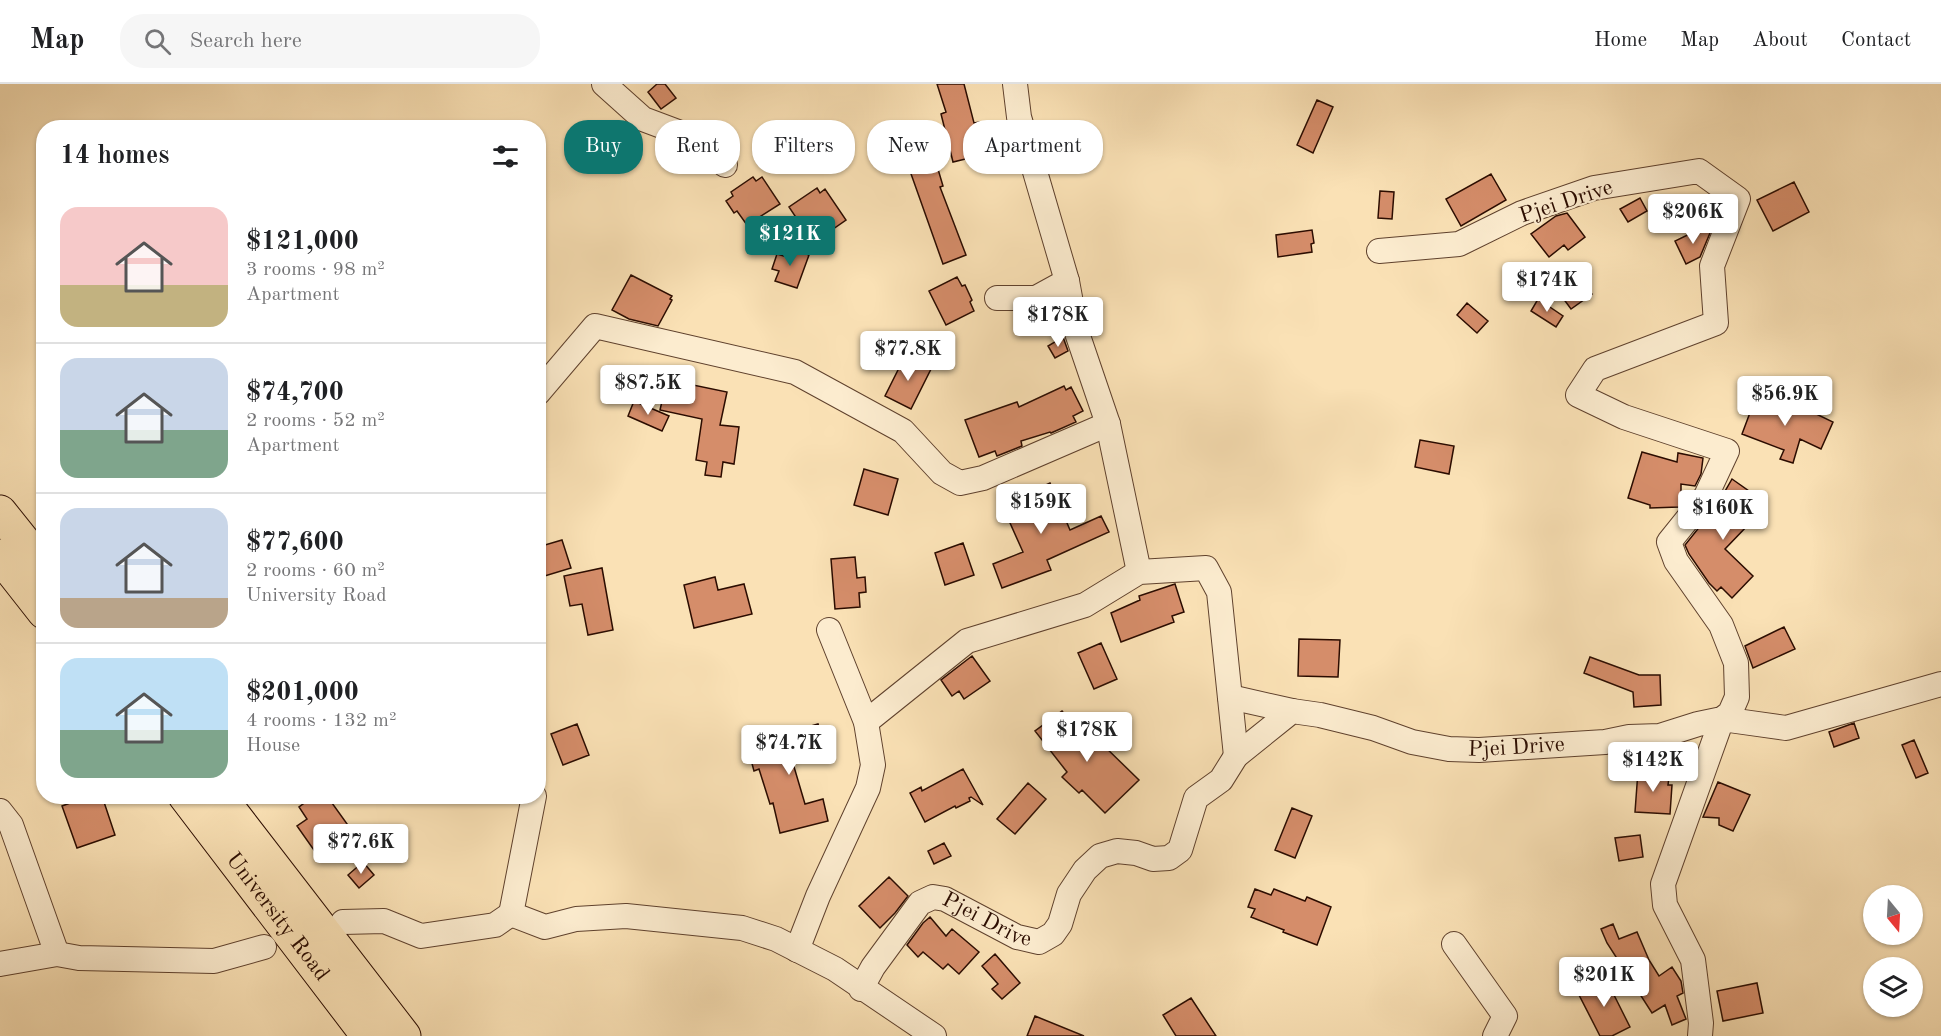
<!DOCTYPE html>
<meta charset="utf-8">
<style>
:root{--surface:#fff;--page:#f6f6f6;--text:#202124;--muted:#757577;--line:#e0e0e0;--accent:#0f766e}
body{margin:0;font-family:"Old Standard TT",serif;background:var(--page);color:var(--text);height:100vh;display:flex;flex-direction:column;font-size:22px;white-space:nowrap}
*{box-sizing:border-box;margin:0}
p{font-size:20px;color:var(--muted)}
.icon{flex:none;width:33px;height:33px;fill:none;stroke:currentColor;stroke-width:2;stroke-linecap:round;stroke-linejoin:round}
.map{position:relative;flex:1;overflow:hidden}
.panel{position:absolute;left:36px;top:36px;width:510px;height:684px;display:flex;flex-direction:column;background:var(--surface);border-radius:24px;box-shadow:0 2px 4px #0004}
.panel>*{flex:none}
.guide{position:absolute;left:564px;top:36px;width:570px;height:54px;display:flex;gap:12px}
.needle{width:39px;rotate:162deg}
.controls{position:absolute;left:1863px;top:801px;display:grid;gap:12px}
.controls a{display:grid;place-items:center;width:60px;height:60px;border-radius:50%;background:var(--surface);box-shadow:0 2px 4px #0004;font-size:30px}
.price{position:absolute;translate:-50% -51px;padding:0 14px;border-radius:6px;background:#fff;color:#222;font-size:20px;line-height:39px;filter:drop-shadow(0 2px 3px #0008)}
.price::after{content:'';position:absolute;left:50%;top:36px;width:18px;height:14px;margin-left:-9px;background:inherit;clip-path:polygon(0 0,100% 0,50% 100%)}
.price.active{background:var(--accent);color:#fff}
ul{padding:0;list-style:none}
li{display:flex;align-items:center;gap:18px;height:150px;padding:0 24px}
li+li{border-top:2px solid var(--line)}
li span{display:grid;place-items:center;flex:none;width:168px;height:120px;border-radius:18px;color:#555}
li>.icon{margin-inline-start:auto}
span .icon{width:72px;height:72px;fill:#fffc;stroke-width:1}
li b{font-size:26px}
h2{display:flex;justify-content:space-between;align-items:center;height:72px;padding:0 24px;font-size:26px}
.tag{padding:0 21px;border-radius:24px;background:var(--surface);box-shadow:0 2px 4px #0004;font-size:21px;line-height:54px}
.tag.active{background:var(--accent);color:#fff}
header{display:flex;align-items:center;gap:36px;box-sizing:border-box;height:84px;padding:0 30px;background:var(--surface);border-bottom:2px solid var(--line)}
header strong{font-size:28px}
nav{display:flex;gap:33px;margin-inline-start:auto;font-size:21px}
.search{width:420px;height:54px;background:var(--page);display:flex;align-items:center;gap:15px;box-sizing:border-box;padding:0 21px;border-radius:24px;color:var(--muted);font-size:22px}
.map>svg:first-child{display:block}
.building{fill:#d58d6a;stroke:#2b0c00;stroke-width:1.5}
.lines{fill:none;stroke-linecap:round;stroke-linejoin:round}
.minor-casing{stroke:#5f412d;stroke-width:26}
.highway-casing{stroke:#2b0c00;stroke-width:35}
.minor{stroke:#fceccf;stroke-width:24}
.highway{stroke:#fae1b5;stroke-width:33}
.labels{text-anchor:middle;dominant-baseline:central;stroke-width:4.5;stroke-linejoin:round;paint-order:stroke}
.street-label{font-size:22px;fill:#2b0c00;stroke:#fceccf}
</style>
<header>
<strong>Map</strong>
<div class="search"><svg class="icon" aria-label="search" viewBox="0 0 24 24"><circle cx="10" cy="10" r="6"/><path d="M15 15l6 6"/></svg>Search here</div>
<nav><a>Home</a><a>Map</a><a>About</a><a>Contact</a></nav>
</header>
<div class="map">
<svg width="1941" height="952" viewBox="0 0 1941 952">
<rect width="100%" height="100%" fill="#fae1b5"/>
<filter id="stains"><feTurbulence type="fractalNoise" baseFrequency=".00333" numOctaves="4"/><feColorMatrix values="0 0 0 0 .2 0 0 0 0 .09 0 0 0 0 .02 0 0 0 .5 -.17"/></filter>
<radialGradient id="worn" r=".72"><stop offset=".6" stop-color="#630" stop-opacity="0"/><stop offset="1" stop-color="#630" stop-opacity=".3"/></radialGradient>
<path class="building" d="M657,0H665L676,14L661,25L648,8Z
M937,0H964L974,39L979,38L985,61L980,62L982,71L953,78L941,30L946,28Z
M1317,16L1333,23L1313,69L1297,61Z
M935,75L943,102L940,103L966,171L943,180L910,87L920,84L919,80Z
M1491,90L1506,116L1461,142L1446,115Z
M753,93L756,97L762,93L780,120L747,141L737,127L734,129L726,117L733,112L731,108Z
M1794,98L1809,128L1773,147L1757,116Z
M817,104L820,109L825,105L846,136L813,159L789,123Z
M1380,107L1394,108L1392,135L1378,134Z
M1640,114L1647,127L1628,138L1620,125Z
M1567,129L1585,153L1568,166L1564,161L1549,173L1531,150L1556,132Z
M1706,142L1710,149L1700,173L1686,180L1675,157Z
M1312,146L1314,159L1311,160L1312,168L1278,173L1276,151Z
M787,163L809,171L797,204L775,197L779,187L772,185L777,170L784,172Z
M1575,187L1592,210L1571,225L1554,202Z
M631,191L672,212L670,215L672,216L658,242L629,235L612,226Z
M957,193L962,202L965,201L972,216L970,218L974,227L946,241L929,207Z
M1538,215L1563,232L1556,243L1531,227Z
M1467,219L1488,237L1477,249L1457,231Z
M1063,253L1068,267L1055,274L1048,262Z
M905,272L931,285L911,325L885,312Z
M668,291L689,296L688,300L727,308L720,341L739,343L734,380L723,378L721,393L705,391L707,378L696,376L702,335L660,326Z
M1064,302L1066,306L1071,303L1083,327L1073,332L1076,338L1051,349L1050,348L1021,357L1022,362L997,372L995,367L979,373L965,336L1017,318L1019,323Z
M1757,310L1805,328L1806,325L1833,338L1821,365L1800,355L1793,379L1780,375L1784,366L1742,350Z
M634,317L669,332L662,347L628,332Z
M1420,356L1454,362L1449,390L1415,383Z
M1642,368L1677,378L1678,369L1703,374L1701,390L1695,402L1681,400V420L1679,423L1650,424V421L1628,414Z
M864,385L898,395L888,431L854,421Z
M1732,395L1756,412L1741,433L1749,440L1725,465L1753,492L1732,514L1721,503L1717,507L1709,499L1689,470L1685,461L1717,421Z
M1050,399L1070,446L1101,432L1109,448L1047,476L1051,486L1002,504L993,480L1023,468L1002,421Z
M562,456L571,484L538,494V463Z
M963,459L974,491L945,501L935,469Z
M855,473L857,494L865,493L866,508L859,509L860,523L835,525L831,475Z
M602,484L613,546L588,551L582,520L570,522L564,492Z
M715,493L718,506L744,500L752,530L694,544L684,501Z
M1175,500L1184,528L1172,532L1174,538L1121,558L1111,529L1140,516L1139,512Z
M1784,543L1795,565L1753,584L1745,562Z
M1299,555L1340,556L1338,593L1298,592Z
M1101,559L1117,595L1094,605L1078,569Z
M972,572L990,597L964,615L959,607L952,612L941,596Z
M1590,573L1639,591H1660L1661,621L1634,623L1633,608L1584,589Z
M1062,627L1091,665L1099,657L1139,696L1105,729L1082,706L1079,709L1062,693L1067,688L1035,647Z
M1854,639L1859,654L1834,663L1829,648Z
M577,640L589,671L563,681L551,650Z
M818,640L826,665L792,676L805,720L823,715L828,737L780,749L773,719L770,720L759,685L754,687L747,661Z
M1914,656L1928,689L1916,694L1902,661Z
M963,685L983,721L971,713L969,714L970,717L956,724L955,722L925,738L910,709L921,703L922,707Z
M1638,687L1661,688V692L1669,693L1668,701H1672L1670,730L1635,728Z
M1718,698L1750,711L1733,747L1719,741V734L1703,733Z
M1028,699L1046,715L1015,750L997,735Z
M89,712H102L115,751L77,764L62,722Z
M314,712H327L350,744L316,769L297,742L307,735L299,723Z
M1292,724L1312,732L1295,774L1275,766Z
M1640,751L1643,773L1619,777L1615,754Z
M944,759L951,772L934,780L928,767Z
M363,778L374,791L359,804L348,791Z
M889,793L908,812L895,829L880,844L859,822Z
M1255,805L1271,811L1274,805L1305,817L1307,813L1331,823L1317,861L1283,848L1284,846L1251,833L1255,825L1248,823Z
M930,833L946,852L952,845L979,868L959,890L948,880L943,885L923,868L918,873L907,861L923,839Z
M1613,840L1619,855L1637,848L1649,876L1659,892L1672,883L1681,897L1683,909L1677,912L1686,935L1672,941L1665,921L1652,929L1607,859L1601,845Z
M995,870L1020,899L1002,915L992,905L998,900L982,882Z
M1605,893L1630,943L1612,952H1600L1577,907Z
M1757,899L1763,929L1723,937L1717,907Z
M1191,914L1216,952H1176L1163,931Z
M1035,932L1084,952H1027Z"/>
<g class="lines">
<defs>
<g id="minor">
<path d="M604,0L643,35L691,53L725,81"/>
<path d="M1015,0L1019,33L1067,197L1076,246L1108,340L1139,488"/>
<path d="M997,214H1036L1067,197"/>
<path d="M538,309L595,242L795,288L903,347L942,389L960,399L983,394L1108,340"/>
<path d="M1230,613L1292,627"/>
<path d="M866,638L967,557L1085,521L1139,488L1206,484L1219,508L1236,672"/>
<path d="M534,712L511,830L545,843L576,835L626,832L742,844L776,855L835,885L934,952"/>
<path d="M0,727L11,741L57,870"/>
<path d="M343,838L384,837L421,852L495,841L511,830"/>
<path d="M1454,860L1505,932L1495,952"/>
<path d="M797,866L818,812L868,704L873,681L866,638L829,546"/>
<path d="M0,880L57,870L79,874L214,877L264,863"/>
<path id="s1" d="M861,905L873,883L920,819L933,813L945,815L1017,853L1039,858L1053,850L1060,840L1069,810L1085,786L1100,772L1117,767L1136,769L1153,775L1169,774L1180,766L1196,714L1221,696L1236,672L1292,627L1320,631L1373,644L1412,658L1449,665L1479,666L1605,658L1629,653L1660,652L1698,640L1722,635L1730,629L1737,613L1736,579L1721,541L1676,477L1669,458L1706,412L1727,367L1624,333L1578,311L1595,285L1716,239L1712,182L1738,115L1699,87L1594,104L1522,129L1459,160L1379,167"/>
<path d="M1700,952L1701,939L1693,876L1665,821L1663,800L1722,635L1786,644L1941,600"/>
</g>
<g id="highway">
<path d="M0,428L44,483"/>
<path d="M0,472L44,528"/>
<path id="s2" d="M185,712L368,952"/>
<path d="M219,712L404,952"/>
</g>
</defs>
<use href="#minor" class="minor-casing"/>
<use href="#highway" class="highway-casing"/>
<use href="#minor" class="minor"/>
<use href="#highway" class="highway"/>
</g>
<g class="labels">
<g class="street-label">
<text transform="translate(1566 118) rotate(-18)">Pjei Drive</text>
<text stroke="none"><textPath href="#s1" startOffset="843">Pjei Drive</textPath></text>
<text stroke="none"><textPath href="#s2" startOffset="152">University Road</textPath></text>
<text stroke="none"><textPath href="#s1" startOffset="178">Pjei Drive</textPath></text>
</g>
</g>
<rect width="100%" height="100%" filter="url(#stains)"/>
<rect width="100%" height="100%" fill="url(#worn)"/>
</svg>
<div class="controls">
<a><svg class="needle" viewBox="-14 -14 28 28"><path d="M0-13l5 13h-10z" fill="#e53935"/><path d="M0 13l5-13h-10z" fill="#757577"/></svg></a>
<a><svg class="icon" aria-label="layers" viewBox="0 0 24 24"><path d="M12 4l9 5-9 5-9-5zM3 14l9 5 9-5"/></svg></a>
</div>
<b class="price" style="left:1693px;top:161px">$206K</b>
<b class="price active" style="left:790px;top:183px">$121K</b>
<b class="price" style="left:1547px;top:229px">$174K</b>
<b class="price" style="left:1058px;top:264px">$178K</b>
<b class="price" style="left:908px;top:298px">$77.8K</b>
<b class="price" style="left:648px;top:332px">$87.5K</b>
<b class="price" style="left:1785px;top:343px">$56.9K</b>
<b class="price" style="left:1041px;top:451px">$159K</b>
<b class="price" style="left:1723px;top:457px">$160K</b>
<b class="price" style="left:1087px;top:679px">$178K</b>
<b class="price" style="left:789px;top:692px">$74.7K</b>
<b class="price" style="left:1653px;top:709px">$142K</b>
<b class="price" style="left:361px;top:791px">$77.6K</b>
<b class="price" style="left:1604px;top:924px">$201K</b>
<div class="guide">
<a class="tag active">Buy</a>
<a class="tag">Rent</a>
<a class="tag">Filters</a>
<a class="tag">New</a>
<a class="tag">Apartment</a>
</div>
<section class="panel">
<h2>14 homes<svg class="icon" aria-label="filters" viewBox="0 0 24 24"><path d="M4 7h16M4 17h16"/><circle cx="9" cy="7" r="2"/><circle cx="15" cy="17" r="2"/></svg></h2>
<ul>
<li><span style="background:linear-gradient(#f6c9c9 65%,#c2b280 0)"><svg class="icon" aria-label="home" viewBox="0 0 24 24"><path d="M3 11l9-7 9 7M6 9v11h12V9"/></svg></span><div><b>$121,000</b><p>3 rooms · 98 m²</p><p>Apartment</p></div></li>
<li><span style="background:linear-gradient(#c9d6e8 60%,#7fa58c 0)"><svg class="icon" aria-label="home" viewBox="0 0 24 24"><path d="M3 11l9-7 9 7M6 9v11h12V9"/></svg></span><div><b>$74,700</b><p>2 rooms · 52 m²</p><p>Apartment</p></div></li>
<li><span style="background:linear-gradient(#c9d6e8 75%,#b9a48a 0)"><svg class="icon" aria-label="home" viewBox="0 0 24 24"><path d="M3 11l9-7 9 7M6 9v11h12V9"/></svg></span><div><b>$77,600</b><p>2 rooms · 60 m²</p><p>University Road</p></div></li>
<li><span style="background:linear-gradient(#bfe0f5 60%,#7fa58c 0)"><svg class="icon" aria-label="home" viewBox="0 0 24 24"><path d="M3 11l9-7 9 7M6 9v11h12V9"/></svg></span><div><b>$201,000</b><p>4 rooms · 132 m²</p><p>House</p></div></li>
</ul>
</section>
</div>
